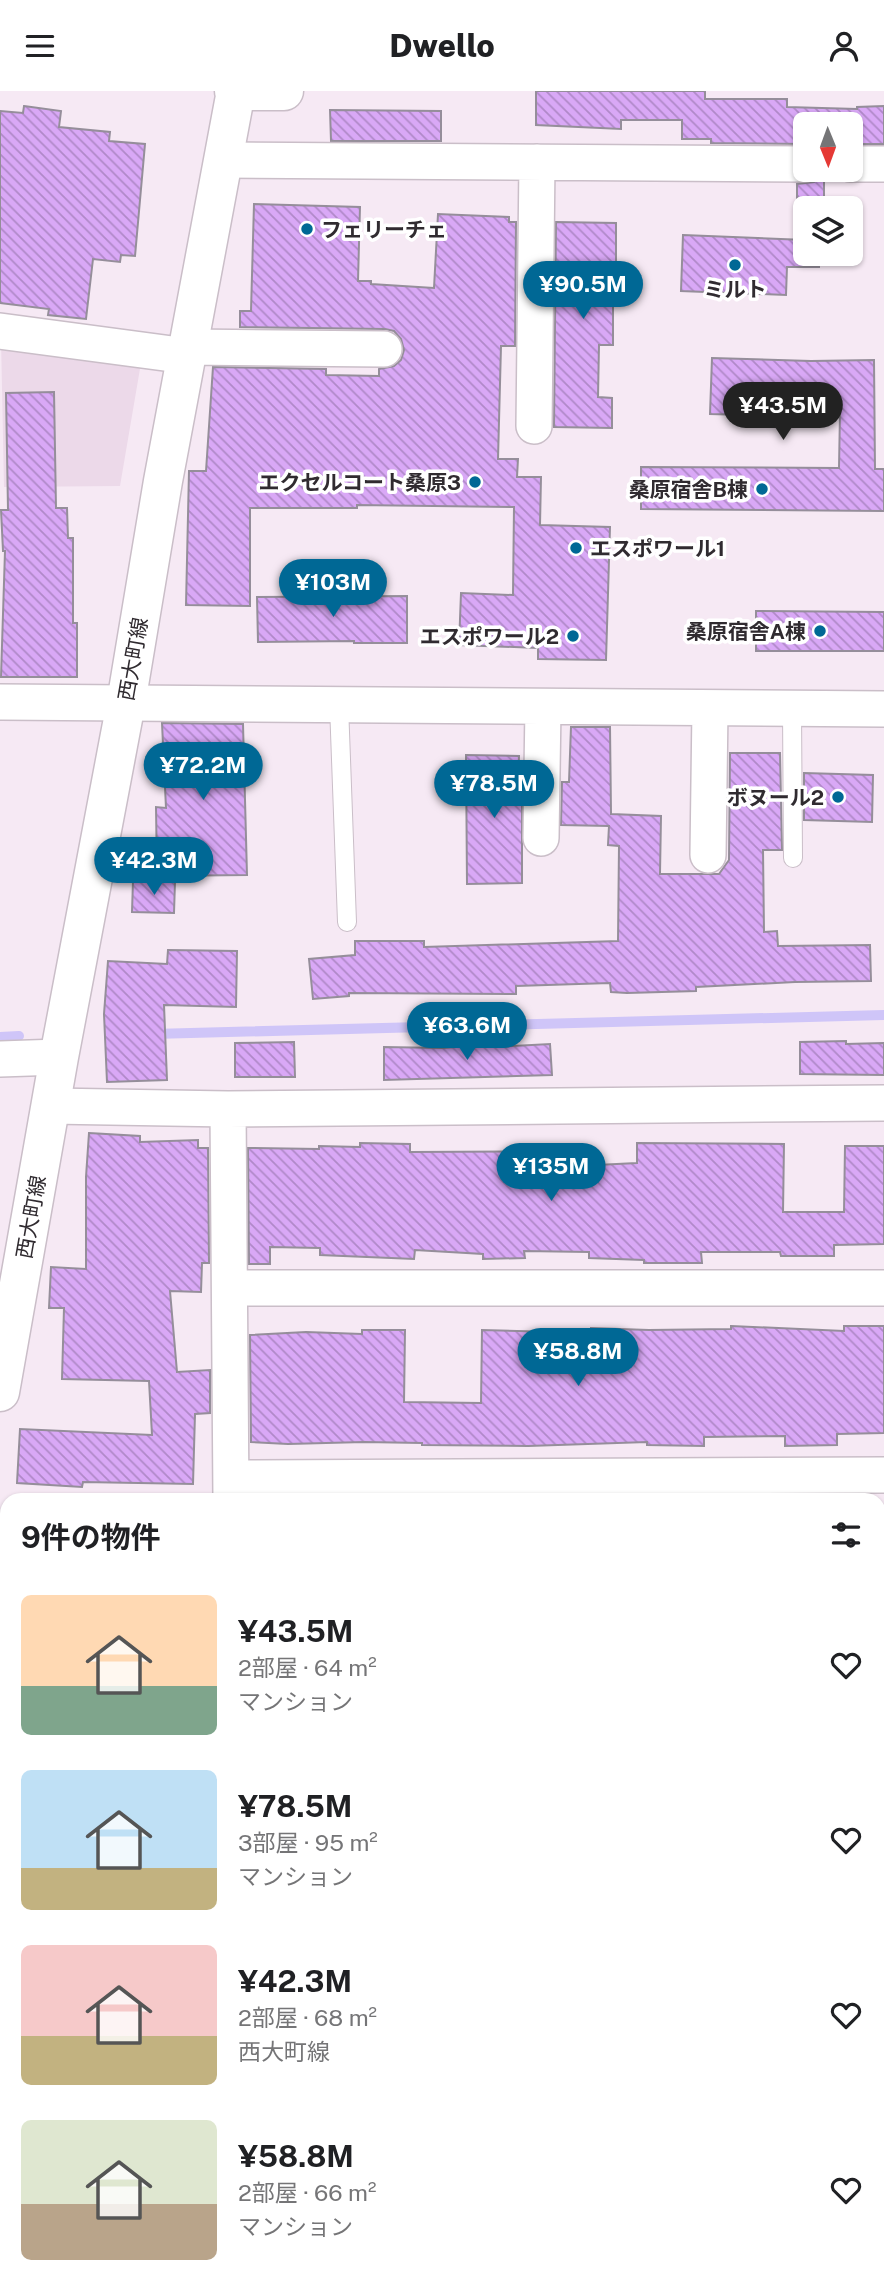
<!DOCTYPE html>
<html lang="ja">
<meta charset="utf-8">
<style>
:root{--surface:#fff;--page:#f6f6f6;--text:#202124;--muted:#757577;--accent:#006895}
body{margin:0;font-family:"Public Sans","Noto Sans JP",sans-serif;background:var(--page);color:var(--text);height:100vh;display:flex;flex-direction:column;font-size:26px;white-space:nowrap}
*{box-sizing:border-box;margin:0}
p{font-size:23px;color:var(--muted)}
.icon{flex:none;width:38px;height:38px;fill:none;stroke:currentColor;stroke-width:2;stroke-linecap:round;stroke-linejoin:round}
.map{position:relative;flex:1;overflow:hidden}
.drawer{position:absolute;left:0px;top:1402px;width:886px;height:800px;display:flex;flex-direction:column;background:var(--surface);border-radius:21px 21px 0 0;box-shadow:0 2px 5px #0004}
.drawer>*{flex:none}
.needle{width:46px;rotate:179deg}
.buttons{position:absolute;left:793px;top:21px;display:grid;gap:14px}
.buttons a{display:grid;place-items:center;width:70px;height:70px;border-radius:10px;background:var(--surface);box-shadow:0 2px 5px #0004;font-size:35px}
.price{position:absolute;translate:-50% -60px;padding:0 16px;border-radius:24px;background:var(--accent);color:#fff;font-size:23px;line-height:46px;filter:drop-shadow(0 2px 4px #0008)}
.price::after{content:'';position:absolute;left:50%;top:42px;width:21px;height:16px;margin-left:-10px;background:inherit;clip-path:polygon(0 0,100% 0,50% 100%)}
.price.current{background:#222;color:#fff}
ul{padding:0;list-style:none}
li{display:flex;align-items:center;gap:21px;height:175px;padding:0 21px}
li span{display:grid;place-items:center;flex:none;width:196px;height:140px;border-radius:10px;color:#555}
li>.icon{margin-inline-start:auto}
span .icon{width:84px;height:84px;fill:#fffc;stroke-width:1}
li b{font-size:30px}
h2{display:flex;justify-content:space-between;align-items:center;height:84px;padding:0 21px;font-size:30px}
header{display:flex;justify-content:space-between;align-items:center;height:91px;padding:0 21px;background:var(--surface);font-size:32px;font-weight:800}
.map>svg:first-child{display:block}
.built{fill:#ecd9e9}
.lines{fill:none;stroke-linecap:round;stroke-linejoin:round}
.stream{stroke:#cfc5f8;stroke-width:10}
.building{fill:url(#building-back-hatch);stroke:#958e9a;stroke-width:2}
.lane-casing{stroke:#cabec8;stroke-width:20}
.street-casing{stroke:#cabec8;stroke-width:38}
.secondary-casing{stroke:#cabec8;stroke-width:41}
.lane{stroke:#fff;stroke-width:18}
.street{stroke:#fff;stroke-width:35}
.secondary{stroke:#fff;stroke-width:38}
.rail{stroke:#918890;stroke-width:5;stroke-dasharray:10 5;stroke-linecap:butt}
.poi-dot{fill:#006895;stroke:#fff;stroke-width:2.5}
.labels{text-anchor:middle;dominant-baseline:central;stroke-width:7;stroke-linejoin:round;paint-order:stroke}
.poi-label{font-size:21px;font-weight:bold;fill:#302b30;stroke:#fff;text-anchor:end}
.street-label{font-size:21px;fill:#302b30;stroke:#fff}
</style>
<header><svg class="icon" aria-label="menu" viewBox="0 0 24 24"><path d="M4 6h16M4 12h16M4 18h16"/></svg>Dwello<svg class="icon" aria-label="person" viewBox="0 0 24 24"><circle cx="12" cy="8" r="4"/><path d="M4 21q1-7 8-7t8 7"/></svg></header>
<div class="map">
<svg width="884" height="2200" viewBox="0 0 884 2200">
<defs>
<pattern id="building-back-hatch" width="6" height="6" patternUnits="userSpaceOnUse" patternTransform="scale(1.75)"><rect width="6" height="6" fill="#d9a8f6"/><path d="M-1 5l2 2M0 0l6 6M5-1l2 2" fill="none" stroke="#b089c8"/></pattern>
</defs>
<rect width="100%" height="100%" fill="#f6e9f4"/>
<path class="built" d="M1,248L142,266L120,395L4,396Z
M878,1747H884V1845L879,1841Z"/>
<g class="lines">
<path class="stream" d="M153,943L884,924
M0,946L19,945
M0,1594H7
M878,1849L884,1853"/>
</g>
<path class="building" d="M536,0H705V8H787V16L857,18V16L884,15V53H850V33H805V53L711,52V48H682V29H621V38L536,34Z
M24,15L61,20L59,36L110,41L109,50L145,53L135,165L121,164L120,171L93,168L86,228L48,224L49,218L0,212V20L23,22Z
M330,19L441,20V50H331Z
M824,79V117H797V93L814,91Z
M254,113L360,116L358,190H371V193L434,197L438,123L509,126V131H516L515,255H501L498,368H518L517,386H541L540,434L610,436L606,569L538,568V557L459,554L461,502L513,504L514,416L357,414V417H250V515L186,514L189,380H206L213,276L326,278V284L379,285V278L394,275L401,269L404,259L401,248L394,240L385,238L240,236V220H251Z
M556,131L616,132V176H613V254H599L598,306L612,307V337L554,336Z
M683,144L805,149V163H819V176H787L786,204L681,200Z
M712,267L811,270L874,269L875,378H884V420L641,418V376L839,377L840,321L781,322V325L710,323Z
M54,301L56,417H67L68,447H73V532H77V586H1L5,460H3L1,419H8L6,302Z
M407,505V552H354V550L258,551L257,506Z
M756,520L884,521V560H756Z
M162,632L243,633L247,784L157,785L156,716L166,717Z
M571,636H610L611,723L661,725L660,783H719L729,769L730,662H780L782,759H763L764,841L777,840L778,855L870,854L871,890L795,891L696,896V900L627,902L611,901L610,892L516,895V903L349,902V905L313,908L309,868L355,864V850H424V856L618,850L619,755L608,754L609,735L561,734L562,691H569Z
M466,664L519,665L518,690H522V792L467,793Z
M804,682L873,684L872,731L804,729Z
M133,790L175,791L174,822L132,821Z
M168,859L237,860L236,916L164,914L167,989L107,991L104,923L108,870L167,873Z
M846,950V953L884,952V984L800,983V951Z
M294,951L295,986H235V952Z
M495,953V956L550,953L552,984L384,989V956L443,957Z
M89,1042L140,1045V1051L198,1049V1057H208L209,1172H202L201,1201L170,1200L177,1281L210,1279V1322L195,1323L193,1393L83,1391L82,1396L17,1392L20,1338L152,1344L149,1290L62,1288L64,1217H49L51,1176L86,1178V1086Z
M360,1052L410,1053V1061L576,1060V1075L637,1072V1052L784,1053L783,1121H844L845,1055H884V1153L834,1154V1165H781L780,1161H701L702,1172H644V1169L589,1167V1161L524,1160L525,1167L483,1168V1163L415,1159L414,1168L320,1164V1157L270,1156V1173H249L248,1057L319,1058V1055L360,1056Z
M731,1235L844,1240V1235H884V1342L837,1343V1354L785,1355V1345L704,1346V1355L647,1354V1351L528,1355L422,1354V1352L364,1351L288,1353L251,1351L250,1244L306,1241L362,1243V1239H405L404,1311L481,1312L482,1239L591,1242V1237L649,1239L731,1238Z"/>
<g class="lines">
<defs>
<path id="lane" d="M339,614L347,831
M792,618L793,767"/>
<path id="street" d="M224,69L805,73
M850,73H884
M0,240L187,265
M188,256L384,258
M534,335L537,71
M0,611L884,618
M541,747L543,616
M708,764L710,618
M0,968L59,966
M51,1015L228,1018L884,1012
M228,1018L231,1409
M231,1197H884
M231,1387L884,1384
M878,1566H884
M0,1573H7
M878,1739H884
M0,1782H7
M878,1912L884,1904
M0,2144H7
M70,2200V2194
M236,2200V2194
M518,2200V2194"/>
<path id="secondary" d="M234,0H284
M0,1301L59,966L126,612L163,390L236,0"/>
</defs>
<use href="#lane" class="lane-casing"/>
<use href="#street" class="street-casing"/>
<use href="#secondary" class="secondary-casing"/>
<use href="#lane" class="lane"/>
<use href="#street" class="street"/>
<use href="#secondary" class="secondary"/>
<path class="rail" d="M878,2187L884,2179"/>
</g>
<g class="poi-dot">
<circle cx="307" cy="138" r="7"/>
<circle cx="735" cy="174" r="7"/>
<circle cx="475" cy="391" r="7"/>
<circle cx="762" cy="398" r="7"/>
<circle cx="576" cy="457" r="7"/>
<circle cx="820" cy="540" r="7"/>
<circle cx="573" cy="545" r="7"/>
<circle cx="838" cy="706" r="7"/>
</g>
<g class="labels">
<g class="poi-label">
<text x="321" y="138" text-anchor="start">フェリーチェ</text>
<text x="735" y="198" text-anchor="middle">ミルト</text>
<text x="461" y="391">エクセルコート桑原3</text>
<text x="748" y="398">桑原宿舎B棟</text>
<text x="590" y="457" text-anchor="start">エスポワール1</text>
<text x="806" y="540">桑原宿舎A棟</text>
<text x="559" y="545">エスポワール2</text>
<text x="824" y="706">ボヌール2</text>
</g>
<g class="street-label">
<text transform="translate(133 568) rotate(-80)">西大町線</text>
<text transform="translate(31 1126) rotate(-80)">西大町線</text>
</g>
</g>
</svg>
<div class="buttons">
<a><svg class="needle" viewBox="-14 -14 28 28"><path d="M0-13l5 13h-10z" fill="#e53935"/><path d="M0 13l5-13h-10z" fill="#757577"/></svg></a>
<a><svg class="icon" aria-label="layers" viewBox="0 0 24 24"><path d="M12 4l9 5-9 5-9-5zM3 14l9 5 9-5"/></svg></a>
</div>
<b class="price" style="left:583px;top:230px">¥90.5M</b>
<b class="price current" style="left:783px;top:351px">¥43.5M</b>
<b class="price" style="left:333px;top:528px">¥103M</b>
<b class="price" style="left:203px;top:711px">¥72.2M</b>
<b class="price" style="left:494px;top:729px">¥78.5M</b>
<b class="price" style="left:154px;top:806px">¥42.3M</b>
<b class="price" style="left:467px;top:971px">¥63.6M</b>
<b class="price" style="left:551px;top:1112px">¥135M</b>
<b class="price" style="left:578px;top:1297px">¥58.8M</b>
<section class="drawer">
<h2>9件の物件<svg class="icon" aria-label="filters" viewBox="0 0 24 24"><path d="M4 7h16M4 17h16"/><circle cx="9" cy="7" r="2"/><circle cx="15" cy="17" r="2"/></svg></h2>
<ul>
<li><span style="background:linear-gradient(#ffd9b3 65%,#7fa58c 0)"><svg class="icon" aria-label="home" viewBox="0 0 24 24"><path d="M3 11l9-7 9 7M6 9v11h12V9"/></svg></span><div><b>¥43.5M</b><p>2部屋 · 64 m²</p><p>マンション</p></div><svg class="icon" aria-label="heart" viewBox="0 0 24 24"><path d="M12 20l-8-8c-3-5 5-10 8-4 3-6 11-1 8 4z"/></svg></li>
<li><span style="background:linear-gradient(#bfe0f5 70%,#c2b280 0)"><svg class="icon" aria-label="home" viewBox="0 0 24 24"><path d="M3 11l9-7 9 7M6 9v11h12V9"/></svg></span><div><b>¥78.5M</b><p>3部屋 · 95 m²</p><p>マンション</p></div><svg class="icon" aria-label="heart" viewBox="0 0 24 24"><path d="M12 20l-8-8c-3-5 5-10 8-4 3-6 11-1 8 4z"/></svg></li>
<li><span style="background:linear-gradient(#f6c9c9 65%,#c2b280 0)"><svg class="icon" aria-label="home" viewBox="0 0 24 24"><path d="M3 11l9-7 9 7M6 9v11h12V9"/></svg></span><div><b>¥42.3M</b><p>2部屋 · 68 m²</p><p>西大町線</p></div><svg class="icon" aria-label="heart" viewBox="0 0 24 24"><path d="M12 20l-8-8c-3-5 5-10 8-4 3-6 11-1 8 4z"/></svg></li>
<li><span style="background:linear-gradient(#dfe7d0 60%,#b9a48a 0)"><svg class="icon" aria-label="home" viewBox="0 0 24 24"><path d="M3 11l9-7 9 7M6 9v11h12V9"/></svg></span><div><b>¥58.8M</b><p>2部屋 · 66 m²</p><p>マンション</p></div><svg class="icon" aria-label="heart" viewBox="0 0 24 24"><path d="M12 20l-8-8c-3-5 5-10 8-4 3-6 11-1 8 4z"/></svg></li>
</ul>
</section>
</div>
